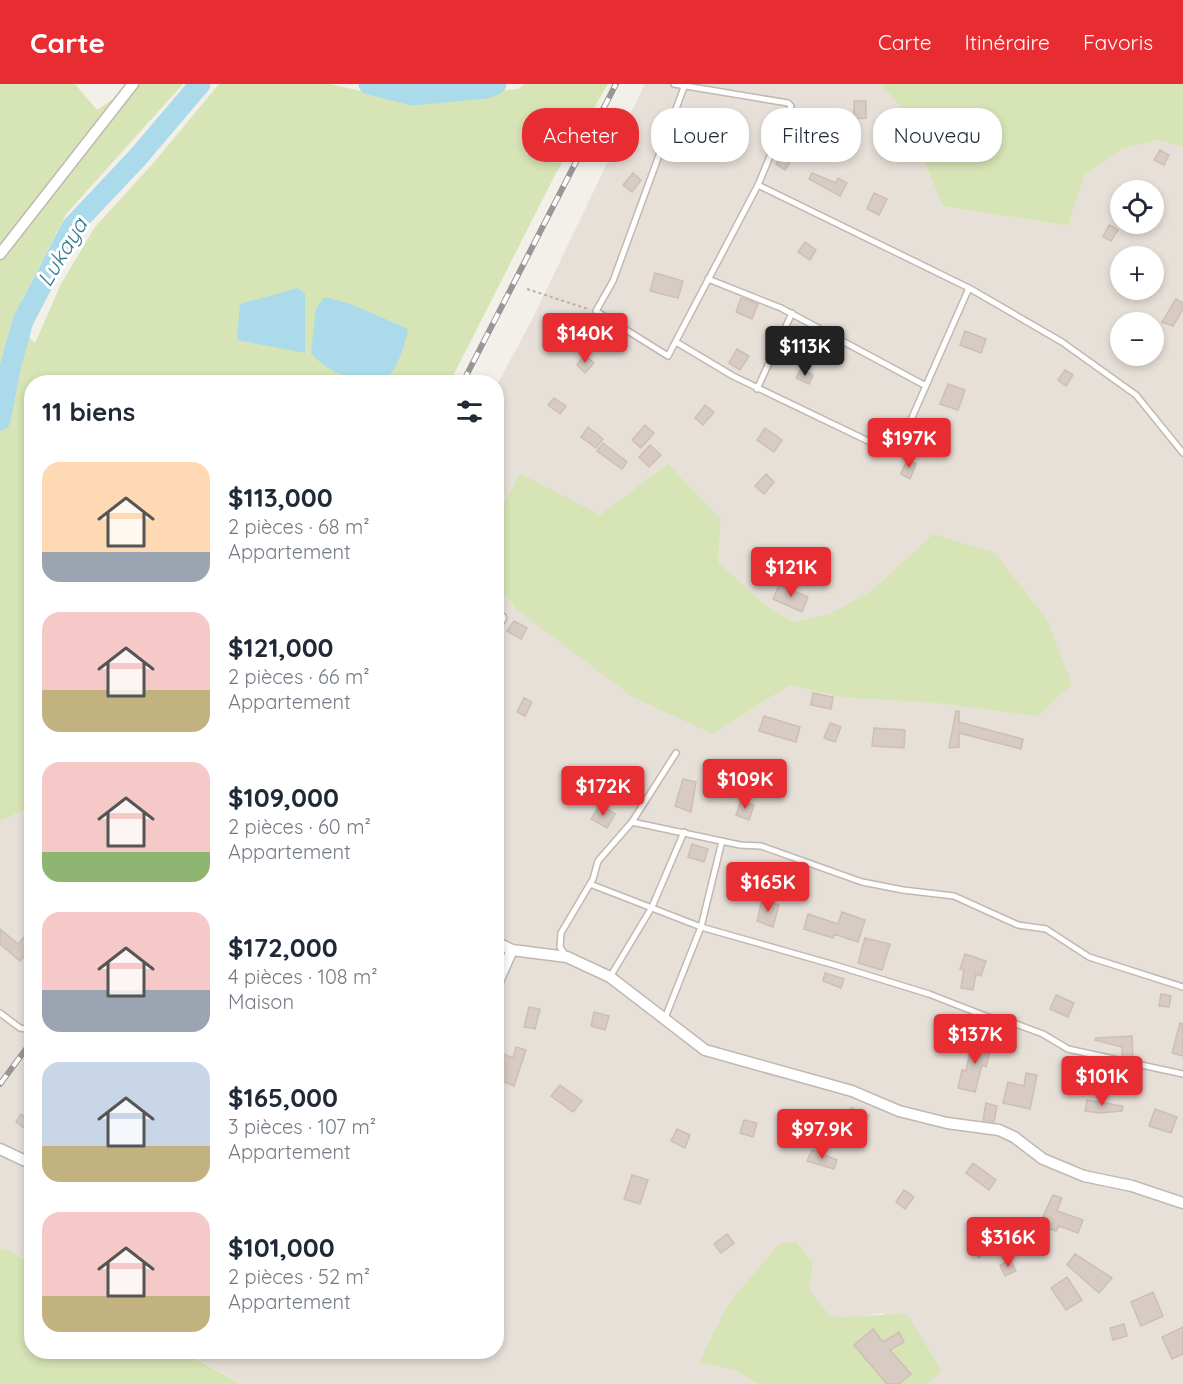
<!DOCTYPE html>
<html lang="fr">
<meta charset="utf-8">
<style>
:root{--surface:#fff;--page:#f2f2f3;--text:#1f2937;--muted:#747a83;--accent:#e72d31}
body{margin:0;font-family:Quicksand,sans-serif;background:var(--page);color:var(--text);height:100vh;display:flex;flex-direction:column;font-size:22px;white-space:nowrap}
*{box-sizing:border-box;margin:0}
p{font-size:20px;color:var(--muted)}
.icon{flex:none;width:33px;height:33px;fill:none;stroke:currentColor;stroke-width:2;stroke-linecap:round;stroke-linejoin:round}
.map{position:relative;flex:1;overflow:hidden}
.sheet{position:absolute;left:24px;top:291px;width:480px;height:984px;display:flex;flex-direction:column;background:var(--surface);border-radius:24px;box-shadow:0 3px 9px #0003}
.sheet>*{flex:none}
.hud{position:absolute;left:522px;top:24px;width:570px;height:54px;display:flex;gap:12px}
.buttons{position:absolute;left:1110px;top:96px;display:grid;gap:12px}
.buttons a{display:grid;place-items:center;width:54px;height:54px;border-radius:50%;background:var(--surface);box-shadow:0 3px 9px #0003;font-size:30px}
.price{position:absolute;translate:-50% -51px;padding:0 14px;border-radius:6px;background:var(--accent);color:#fff;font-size:20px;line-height:39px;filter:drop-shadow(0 2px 3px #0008)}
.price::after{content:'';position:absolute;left:50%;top:36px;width:18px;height:14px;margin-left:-9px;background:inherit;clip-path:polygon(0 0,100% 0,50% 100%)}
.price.selected{background:#222;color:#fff}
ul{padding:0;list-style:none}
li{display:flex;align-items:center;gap:18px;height:150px;padding:0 18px}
li span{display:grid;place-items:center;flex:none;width:168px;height:120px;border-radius:18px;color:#555}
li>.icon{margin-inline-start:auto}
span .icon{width:72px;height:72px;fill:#fffc;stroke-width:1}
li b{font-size:26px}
h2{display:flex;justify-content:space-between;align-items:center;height:72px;padding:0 18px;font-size:26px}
.pill{padding:0 21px;border-radius:24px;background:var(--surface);box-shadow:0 3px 9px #0003;font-size:21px;line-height:54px}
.pill.selected{background:var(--accent);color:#fff}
header{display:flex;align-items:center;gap:36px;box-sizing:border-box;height:84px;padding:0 30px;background:var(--accent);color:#fff}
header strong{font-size:28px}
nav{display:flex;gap:33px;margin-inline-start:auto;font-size:21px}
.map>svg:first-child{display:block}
.residential{fill:#e7e0d8;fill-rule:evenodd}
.green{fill:#d7e4b6}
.water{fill:#abdbea}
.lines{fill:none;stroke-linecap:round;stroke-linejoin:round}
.river{stroke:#abdbea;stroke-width:21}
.building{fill:#d7cbc3;stroke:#cebfb4;stroke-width:1.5}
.lane-casing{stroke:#c1b8b0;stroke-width:8}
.street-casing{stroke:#c1b8b0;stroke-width:13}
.path{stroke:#beae9f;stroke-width:2;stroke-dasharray:3 3;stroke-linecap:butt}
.lane{stroke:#fff;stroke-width:5}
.street{stroke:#fff;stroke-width:10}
.rail-casing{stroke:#979797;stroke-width:6}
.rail{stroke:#fff;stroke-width:4;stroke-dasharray:11;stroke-linecap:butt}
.labels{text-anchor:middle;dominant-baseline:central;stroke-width:6;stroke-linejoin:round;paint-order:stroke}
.water-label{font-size:22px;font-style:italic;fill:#347b92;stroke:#fff}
</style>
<header>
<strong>Carte</strong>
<nav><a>Carte</a><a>Itinéraire</a><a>Favoris</a></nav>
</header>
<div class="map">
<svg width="1183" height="1300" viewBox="0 0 1183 1300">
<rect width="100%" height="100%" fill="#f3efe9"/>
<path class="residential" d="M645,0H880L900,22L943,122L1067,142L1083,91L1122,65L1158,56L1183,63V1300H928L942,1286L883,1229L853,1234L830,1233L809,1205L813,1179L700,1278L734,1286L759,1300H241L186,1268H496L497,501L516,525L713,650L790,601L846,614L938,619L933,450L871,507L829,530L793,538L763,519L718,478L721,436L600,432L520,389L497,432V301L532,236ZM1120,106H1154V140H1120ZM1120,172H1154V206H1120ZM1120,238H1154V272H1120Z
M31,723V1178L7,1165L0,1166V737Z"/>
<path class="green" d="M0,0H75L97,26L135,0H183L67,129L23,214L14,240L35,259L61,200L95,143L156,76L219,0H329L408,17L518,5L524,0H608L556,89L450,298H32L31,723L0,737Z
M880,0H1183V63L1158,56L1122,65L1084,91L1068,142L943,122L900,22Z
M668,380L721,436L718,478L763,519L793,538L829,530L871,507L933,450L995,469L1047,536L1072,600L1037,632L938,619L846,614L790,601L713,650L633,613L516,525L497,501V432L520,389L600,431Z
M796,1158L813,1179L809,1205L830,1232C856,1235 881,1229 907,1230L942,1287L928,1300H759L734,1286L699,1278L728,1220L780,1159Z
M7,1165L31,1179L32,1268H184L241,1300H0V1166Z"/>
<path class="water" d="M298,204L305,210V269L237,256L240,220Z
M325,213L351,220L408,245C404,264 398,285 383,298C357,299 328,289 311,269L316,224Z"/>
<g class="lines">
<path class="river" d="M369,0L413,11L486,4L496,0
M0,336L11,280L23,237L72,143L138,73L200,0"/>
</g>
<path class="building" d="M854,17H866V34L854,35Z
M1160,66L1169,71L1164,81L1154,76Z
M783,69L792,75L785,86L776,80Z
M633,89L641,96L632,108L623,101Z
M812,89L836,99L838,94L847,99L840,112L809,95Z
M874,109L887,115L879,131L867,125Z
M1109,141L1118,146L1111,157L1103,153Z
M805,158L816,166L810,176L798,168Z
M655,189L683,197L678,214L650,207Z
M741,214L758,220L752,235L736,228Z
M1176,215L1183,219V225L1173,242L1162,238Z
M965,247L986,255L981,269L960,261Z
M737,265L749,272L740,286L729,279Z
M585,271L594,279L585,289L577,281Z
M801,285L813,291L809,300L796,294Z
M1065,286L1073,291L1066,302L1058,296Z
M948,300L965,306L958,326L940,320Z
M554,314L566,322L560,330L548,321Z
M705,321L714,328L703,341L695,334Z
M645,341L654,349L641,364L632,356Z
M588,343L603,355L596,364L581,353Z
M765,344L782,356L774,368L757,356Z
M603,359L627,378L622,385L597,367Z
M650,361L661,371L649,383L639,373Z
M907,376L916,380L910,395L901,390Z
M766,390L774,398L764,410L755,402Z
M779,501L808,513L802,528L773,515Z
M514,537L527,544L521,555L507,547Z
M813,609L833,613L831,625L811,621Z
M524,614L532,618L525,632L517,628Z
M956,627H959V638L1023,655L1021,665L959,649V663L949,664Z
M764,632L800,643L796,658L759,647Z
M830,639L841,643L835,658L824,654Z
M874,644L905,646L904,664L872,662Z
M683,695L696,698L691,728L675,722Z
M741,717L754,721L749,736L736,731Z
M600,721L615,730L607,744L591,735Z
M692,760L708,765L704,778L688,773Z
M762,816L779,821L773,843L757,837Z
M842,828L865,836L858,858L834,850L833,854L804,845L808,830L838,840Z
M0,845L18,860L26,851L32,855V864L20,877L0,860Z
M865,854L890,860L882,886L858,879Z
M965,870L986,877L981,892L976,890L973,906L961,904L964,886L960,885Z
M825,889L844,895L841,904L823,897Z
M1161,910L1171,912L1169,923L1159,922Z
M1056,911L1074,919L1068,933L1050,925Z
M529,923L540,925L535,945L524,943Z
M594,928L609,932L605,946L591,942Z
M1180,939L1183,940V972L1172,969Z
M1132,952L1133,973L1122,972V963L1095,956L1096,954Z
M973,955L992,959L986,983L982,981L975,1008L958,1004L962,986L966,987Z
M516,963L526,966L514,1002L496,995V973L499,968L513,974Z
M1026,989L1037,991L1030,1025L1003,1019L1008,998L1024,1002Z
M560,1001L582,1017L573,1028L551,1012Z
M1087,1016L1123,1022L1122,1027L1100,1029L1085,1027Z
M986,1019L997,1022L994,1038L983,1036Z
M851,1024L869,1031L864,1045L846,1039Z
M1155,1025L1177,1033L1171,1049L1149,1042Z
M21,1030L32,1038V1050L16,1038Z
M744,1036L757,1039L753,1053L740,1049Z
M677,1045L690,1051L685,1064L671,1057Z
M812,1066L837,1076L834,1085L807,1077Z
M973,1079L996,1096L989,1106L966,1089Z
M632,1091L648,1096L640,1120L624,1115Z
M904,1106L914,1113L905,1125L896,1118Z
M1053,1111L1062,1114L1057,1127L1083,1136L1078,1149L1059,1142L1056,1147L1039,1141Z
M727,1150L734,1159L721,1169L714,1160Z
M980,1153L989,1164L979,1174L969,1163Z
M1075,1170L1112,1194L1099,1209L1067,1181Z
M1010,1176L1016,1187L1005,1192L1000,1181Z
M1067,1193L1082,1216L1066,1226L1051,1204Z
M1153,1208L1163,1232L1141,1242L1131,1218Z
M1124,1240L1127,1252L1113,1256L1110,1244Z
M1183,1243V1270L1172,1275L1162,1253Z
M873,1245L883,1258L899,1248L904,1258L890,1266L911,1290L899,1300H887L854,1261Z"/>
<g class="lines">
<defs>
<path id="lane" d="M674,0L788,19L791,22L758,101L668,272L596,227L613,197L684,3
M758,101L969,204L1062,258L1136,311L1183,369
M708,195L781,224L926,302
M676,258L733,292L891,368L899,363L969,204
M757,305L792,229
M632,738L740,761L761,762L862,798L903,806L954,812L1018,841L1046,845L1089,873L1183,903
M590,800L701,843L838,882L929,910L988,933L1008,937L1043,950L1068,965L1183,990
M566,872L560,863L561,849L593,795L598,777L632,738L676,669
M610,893L652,823L684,748
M0,929L20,944L32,946
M665,934L701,843L722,757"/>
<path id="street" d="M0,170L133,0
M496,540L501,534
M496,858L512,866L567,873L610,893L705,966L852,1007L899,1027L947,1039L999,1046L1014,1053L1043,1075L1084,1092L1132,1102L1183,1119
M496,902L512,866
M0,1065L32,1080"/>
</defs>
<use href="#lane" class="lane-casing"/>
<use href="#street" class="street-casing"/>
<path class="path" d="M527,205L588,225"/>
<use href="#lane" class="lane"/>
<use href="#street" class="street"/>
<defs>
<path id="rail" d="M463,298L616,0
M0,1000L32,957"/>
</defs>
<use href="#rail" class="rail-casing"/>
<use href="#rail" class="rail"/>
</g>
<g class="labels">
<g class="water-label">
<text transform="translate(62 168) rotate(-59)">Lukaya</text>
</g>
</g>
</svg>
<div class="buttons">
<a><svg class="icon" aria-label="locate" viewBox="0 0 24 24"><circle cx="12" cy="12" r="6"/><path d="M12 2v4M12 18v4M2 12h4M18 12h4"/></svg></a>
<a>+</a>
<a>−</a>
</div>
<b class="price" style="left:585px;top:280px">$140K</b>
<b class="price selected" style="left:805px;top:293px">$113K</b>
<b class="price" style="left:909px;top:385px">$197K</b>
<b class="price" style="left:791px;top:514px">$121K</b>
<b class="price" style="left:745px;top:726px">$109K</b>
<b class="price" style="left:603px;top:733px">$172K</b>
<b class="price" style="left:768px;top:829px">$165K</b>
<b class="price" style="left:975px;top:981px">$137K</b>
<b class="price" style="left:1102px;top:1023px">$101K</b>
<b class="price" style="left:822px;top:1076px">$97.9K</b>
<b class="price" style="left:1008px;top:1184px">$316K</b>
<div class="hud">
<a class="pill selected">Acheter</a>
<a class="pill">Louer</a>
<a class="pill">Filtres</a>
<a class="pill">Nouveau</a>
</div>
<section class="sheet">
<h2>11 biens<svg class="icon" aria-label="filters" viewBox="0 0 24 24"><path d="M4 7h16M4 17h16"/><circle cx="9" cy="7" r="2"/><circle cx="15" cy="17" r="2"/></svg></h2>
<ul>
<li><span style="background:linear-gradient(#ffd9b3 75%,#9aa5b1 0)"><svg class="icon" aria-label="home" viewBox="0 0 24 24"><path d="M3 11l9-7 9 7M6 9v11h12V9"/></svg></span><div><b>$113,000</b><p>2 pièces · 68 m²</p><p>Appartement</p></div></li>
<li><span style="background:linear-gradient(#f6c9c9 65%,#c2b280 0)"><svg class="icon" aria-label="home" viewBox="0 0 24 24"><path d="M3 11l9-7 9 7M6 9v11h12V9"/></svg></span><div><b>$121,000</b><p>2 pièces · 66 m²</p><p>Appartement</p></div></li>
<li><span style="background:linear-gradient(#f6c9c9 75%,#8fb573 0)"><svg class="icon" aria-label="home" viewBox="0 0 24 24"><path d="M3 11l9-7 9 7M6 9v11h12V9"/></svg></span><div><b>$109,000</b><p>2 pièces · 60 m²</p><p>Appartement</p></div></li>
<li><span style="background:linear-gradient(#f6c9c9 65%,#9aa5b1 0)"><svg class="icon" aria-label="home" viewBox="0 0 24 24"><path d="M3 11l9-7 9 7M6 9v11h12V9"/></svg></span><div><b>$172,000</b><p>4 pièces · 108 m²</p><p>Maison</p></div></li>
<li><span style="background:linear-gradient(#c9d6e8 70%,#c2b280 0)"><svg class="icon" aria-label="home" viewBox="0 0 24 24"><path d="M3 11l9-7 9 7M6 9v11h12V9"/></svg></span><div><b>$165,000</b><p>3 pièces · 107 m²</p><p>Appartement</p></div></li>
<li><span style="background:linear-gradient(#f6c9c9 70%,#c2b280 0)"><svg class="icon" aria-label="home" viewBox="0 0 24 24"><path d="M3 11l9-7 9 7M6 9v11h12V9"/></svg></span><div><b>$101,000</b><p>2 pièces · 52 m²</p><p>Appartement</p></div></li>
</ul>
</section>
</div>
